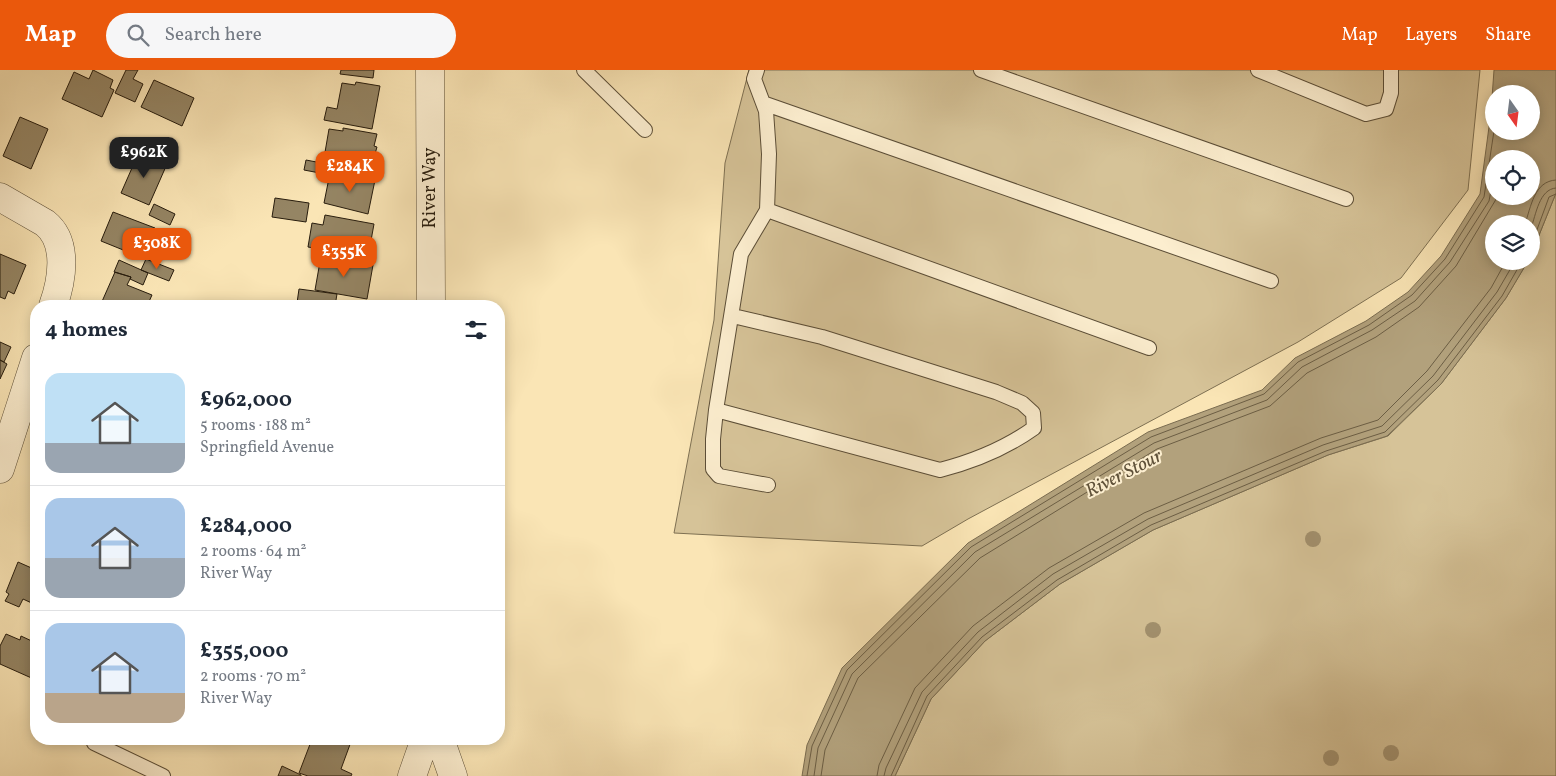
<!DOCTYPE html>
<meta charset="utf-8">
<style>
:root{--surface:#fff;--page:#f6f6f7;--text:#1f2937;--muted:#747a83;--line:#e0e1e3;--accent:#ea580c}
body{margin:0;font-family:Vollkorn,serif;background:var(--page);color:var(--text);height:100vh;display:flex;flex-direction:column;font-size:19px;white-space:nowrap}
*{box-sizing:border-box;margin:0}
p{font-size:16px;color:var(--muted)}
.icon{flex:none;width:28px;height:28px;fill:none;stroke:currentColor;stroke-width:2;stroke-linecap:round;stroke-linejoin:round}
.map{position:relative;flex:1;overflow:hidden}
.side{position:absolute;left:30px;top:230px;width:475px;height:445px;display:flex;flex-direction:column;background:var(--surface);border-radius:20px;box-shadow:0 2px 12px #0003}
.side>*{flex:none}
.needle{width:32px;rotate:166deg}
.buttons{position:absolute;left:1485px;top:15px;display:grid;gap:10px}
.buttons a{display:grid;place-items:center;width:55px;height:55px;border-radius:50%;background:var(--surface);box-shadow:0 2px 12px #0003;font-size:25px}
.price{position:absolute;translate:-50% -42px;padding:0 11px;border-radius:10px;background:var(--accent);color:#fff;font-size:16px;line-height:32px;filter:drop-shadow(0 1px 2px #0008)}
.price::after{content:'';position:absolute;left:50%;top:30px;width:15px;height:11px;margin-left:-8px;background:inherit;clip-path:polygon(0 0,100% 0,50% 100%)}
.price.selected{background:#222;color:#fff}
ul{padding:0;list-style:none}
li{display:flex;align-items:center;gap:15px;height:125px;padding:0 15px}
li+li{border-top:1px solid var(--line)}
li span{display:grid;place-items:center;flex:none;width:140px;height:100px;border-radius:15px;color:#555}
li>.icon{margin-inline-start:auto}
span .icon{width:60px;height:60px;fill:#fffc;stroke-width:1}
li b{font-size:21px}
h2{display:flex;justify-content:space-between;align-items:center;height:60px;padding:0 15px;font-size:21px}
header{display:flex;align-items:center;gap:30px;box-sizing:border-box;height:70px;padding:0 25px;background:var(--accent);color:#fff}
header strong{font-size:24px}
nav{display:flex;gap:28px;margin-inline-start:auto;font-size:18px}
.search{width:350px;height:45px;background:var(--page);display:flex;align-items:center;gap:12px;box-sizing:border-box;padding:0 18px;border-radius:28px;color:var(--muted);font-size:19px}
.map>svg:first-child{display:block}
.green{fill:#d6c398;stroke:#7e7052}
.water{fill:#b2a17c;stroke:#7a6c50;fill-rule:evenodd}
.lines{fill:none;stroke-linecap:round;stroke-linejoin:round}
.shore{stroke:#6c5e44;stroke-width:1}
.building{fill:#958564;stroke:#271c0d}
.lane-casing{stroke:#5c4e37;stroke-width:16}
.street-casing{stroke:#5c4e37;stroke-width:29}
.lane{stroke:#fceecf;stroke-width:14}
.street{stroke:#fceecf;stroke-width:28}
.tree{fill:#a39270}
.labels{text-anchor:middle;dominant-baseline:central;stroke-width:4;stroke-linejoin:round;paint-order:stroke}
.street-label{font-size:18px;fill:#271c0d;stroke:#fceecf}
.water-label{font-size:19px;font-style:italic;fill:#5f5139;stroke:#fceecf}
</style>
<header>
<strong>Map</strong>
<div class="search"><svg class="icon" aria-label="search" viewBox="0 0 24 24"><circle cx="10" cy="10" r="6"/><path d="M15 15l6 6"/></svg>Search here</div>
<nav><a>Map</a><a>Layers</a><a>Share</a></nav>
</header>
<div class="map">
<svg width="1556" height="706" viewBox="0 0 1556 706">
<rect width="100%" height="100%" fill="#fae5b5"/>
<filter id="stains"><feTurbulence type="fractalNoise" baseFrequency=".004" numOctaves="4"/><feColorMatrix values="0 0 0 0 .2 0 0 0 0 .09 0 0 0 0 .02 0 0 0 .5 -.17"/></filter>
<radialGradient id="worn" r=".72"><stop offset=".6" stop-color="#630" stop-opacity="0"/><stop offset="1" stop-color="#630" stop-opacity=".3"/></radialGradient>
<path class="green" d="M749,0H1480L1468,120L1401,208L1298,272L968,449L922,476L674,463L714,250L725,93Z
M1556,123V706H895L931,629L985,571L1060,514L1153,460L1328,385L1388,366L1441,314L1506,228L1528,191H1531V185Z"/>
<path class="water" d="M1494,0H1556V123L1531,185V154H1494V191H1528L1506,228L1441,314L1387,366L1328,385L1153,460L1060,514L985,571L931,629L895,706H802L807,675L842,598L968,473L1148,362L1262,320L1295,288L1366,251L1408,222L1441,186L1480,124L1491,42ZM1494,24H1531V61H1494ZM1494,89H1531V126H1494Z"/>
<g class="lines">
<path class="shore" d="M1525,154C1531,137 1534,111 1556,110
M1531,158C1536,145 1539,119 1556,118
M1531,176L1549,127L1556,124
M807,706L812,676L847,600L971,477L1151,367L1264,324L1298,292L1369,255L1412,225L1445,189L1484,127L1494,61
M814,706L818,678L852,604L975,482L1154,373L1267,330L1302,297L1372,260L1415,231L1450,192L1489,131L1494,105
M821,706L825,680L858,608L980,488L1157,379L1270,336L1307,303L1376,267L1419,237L1456,196L1498,126
M877,706L879,695L915,618L973,556L1049,498L1144,443L1321,368L1378,350L1427,301L1491,218L1506,191
M884,706L886,698L922,622L978,562L1053,504L1148,449L1323,375L1382,356L1433,306L1497,222L1515,191
M891,706L927,626L982,567L1057,510L1151,455L1326,381L1385,362L1438,310L1502,226L1522,191"/>
</g>
<path class="building" d="M93,0L113,10L110,18L114,20L102,47L62,29L74,2L89,9Z
M126,0H138L133,9L143,14L135,32L115,23Z
M341,0H374L373,8L340,4Z
M154,10L194,28L182,56L141,37Z
M356,12L380,16L372,59L324,50L327,37L337,39L342,13L355,15Z
M20,47L48,59L31,99L3,86Z
M343,58L377,64L374,76L377,77L370,101L339,95V91L324,88L329,59L343,61Z
M139,82L167,94L149,135L121,123Z
M306,90L327,94L325,104L304,100Z
M330,103L375,110L368,144L324,133Z
M275,128L309,133L306,152L272,147Z
M154,134L175,144L170,155L149,145Z
M113,142L155,158L153,162L159,165L155,176L148,174L143,188L101,171Z
M325,145L374,154L368,187L308,177L312,153L323,155Z
M0,184L26,195L14,224L8,221L5,229L0,227Z
M321,186L373,195L367,229L315,220Z
M146,189L174,200L169,211L141,200Z
M119,190L148,203L143,215L130,209L131,207L114,202Z
M115,202L131,207L127,215L152,225L147,236H100Z
M299,219L337,224L335,236L297,233Z
M0,272L11,277L4,292L0,290Z
M0,290L7,294L0,309Z
M18,492L36,500V535L23,529L19,537L5,531L9,524L6,522Z
M6,564L20,570L21,566L36,573V610L0,594V576Z
M312,669H352L341,699L352,704L351,706H308L299,703Z
M282,696L301,705V706H278Z"/>
<g class="lines">
<defs>
<path id="lane" d="M584,0L645,60
M757,0L754,9L766,41L769,84L767,140L741,184L716,340L713,369V399L719,406L768,415
M981,0L1346,129
M1258,0L1366,44L1386,39L1391,23V0
M763,33L1271,211
M767,140L1149,278
M716,340L940,400C975,391 1006,378 1034,358L1033,343L1022,333L996,322L822,267L733,246
M94,673L163,706"/>
<path id="street" d="M430,0L431,236
M0,127L45,153C69,172 62,211 53,236
M0,399L36,288
M440,669L453,706
M412,706L425,669"/>
</defs>
<use href="#lane" class="lane-casing"/>
<use href="#street" class="street-casing"/>
<use href="#lane" class="lane"/>
<use href="#street" class="street"/>
</g>
<g class="tree">
<circle cx="1313" cy="469" r="8"/>
<circle cx="1153" cy="560" r="8"/>
<circle cx="1391" cy="683" r="8"/>
<circle cx="1331" cy="688" r="8"/>
</g>
<g class="labels">
<g class="street-label">
<text transform="translate(430 118) rotate(-90)">River Way</text>
</g>
<g class="water-label">
<text transform="translate(1124 404) rotate(-27)">River Stour</text>
</g>
</g>
<rect width="100%" height="100%" filter="url(#stains)"/>
<rect width="100%" height="100%" fill="url(#worn)"/>
</svg>
<div class="buttons">
<a><svg class="needle" viewBox="-14 -14 28 28"><path d="M0-13l5 13h-10z" fill="#e53935"/><path d="M0 13l5-13h-10z" fill="#747a83"/></svg></a>
<a><svg class="icon" aria-label="locate" viewBox="0 0 24 24"><circle cx="12" cy="12" r="6"/><path d="M12 2v4M12 18v4M2 12h4M18 12h4"/></svg></a>
<a><svg class="icon" aria-label="layers" viewBox="0 0 24 24"><path d="M12 4l9 5-9 5-9-5zM3 14l9 5 9-5"/></svg></a>
</div>
<b class="price selected" style="left:144px;top:109px">£962K</b>
<b class="price" style="left:350px;top:123px">£284K</b>
<b class="price" style="left:157px;top:200px">£308K</b>
<b class="price" style="left:344px;top:208px">£355K</b>
<section class="side">
<h2>4 homes<svg class="icon" aria-label="filters" viewBox="0 0 24 24"><path d="M4 7h16M4 17h16"/><circle cx="9" cy="7" r="2"/><circle cx="15" cy="17" r="2"/></svg></h2>
<ul>
<li><span style="background:linear-gradient(#bfe0f5 70%,#9aa5b1 0)"><svg class="icon" aria-label="home" viewBox="0 0 24 24"><path d="M3 11l9-7 9 7M6 9v11h12V9"/></svg></span><div><b>£962,000</b><p>5 rooms · 188 m²</p><p>Springfield Avenue</p></div></li>
<li><span style="background:linear-gradient(#a9c7e8 60%,#9aa5b1 0)"><svg class="icon" aria-label="home" viewBox="0 0 24 24"><path d="M3 11l9-7 9 7M6 9v11h12V9"/></svg></span><div><b>£284,000</b><p>2 rooms · 64 m²</p><p>River Way</p></div></li>
<li><span style="background:linear-gradient(#a9c7e8 70%,#b9a48a 0)"><svg class="icon" aria-label="home" viewBox="0 0 24 24"><path d="M3 11l9-7 9 7M6 9v11h12V9"/></svg></span><div><b>£355,000</b><p>2 rooms · 70 m²</p><p>River Way</p></div></li>
</ul>
</section>
</div>
